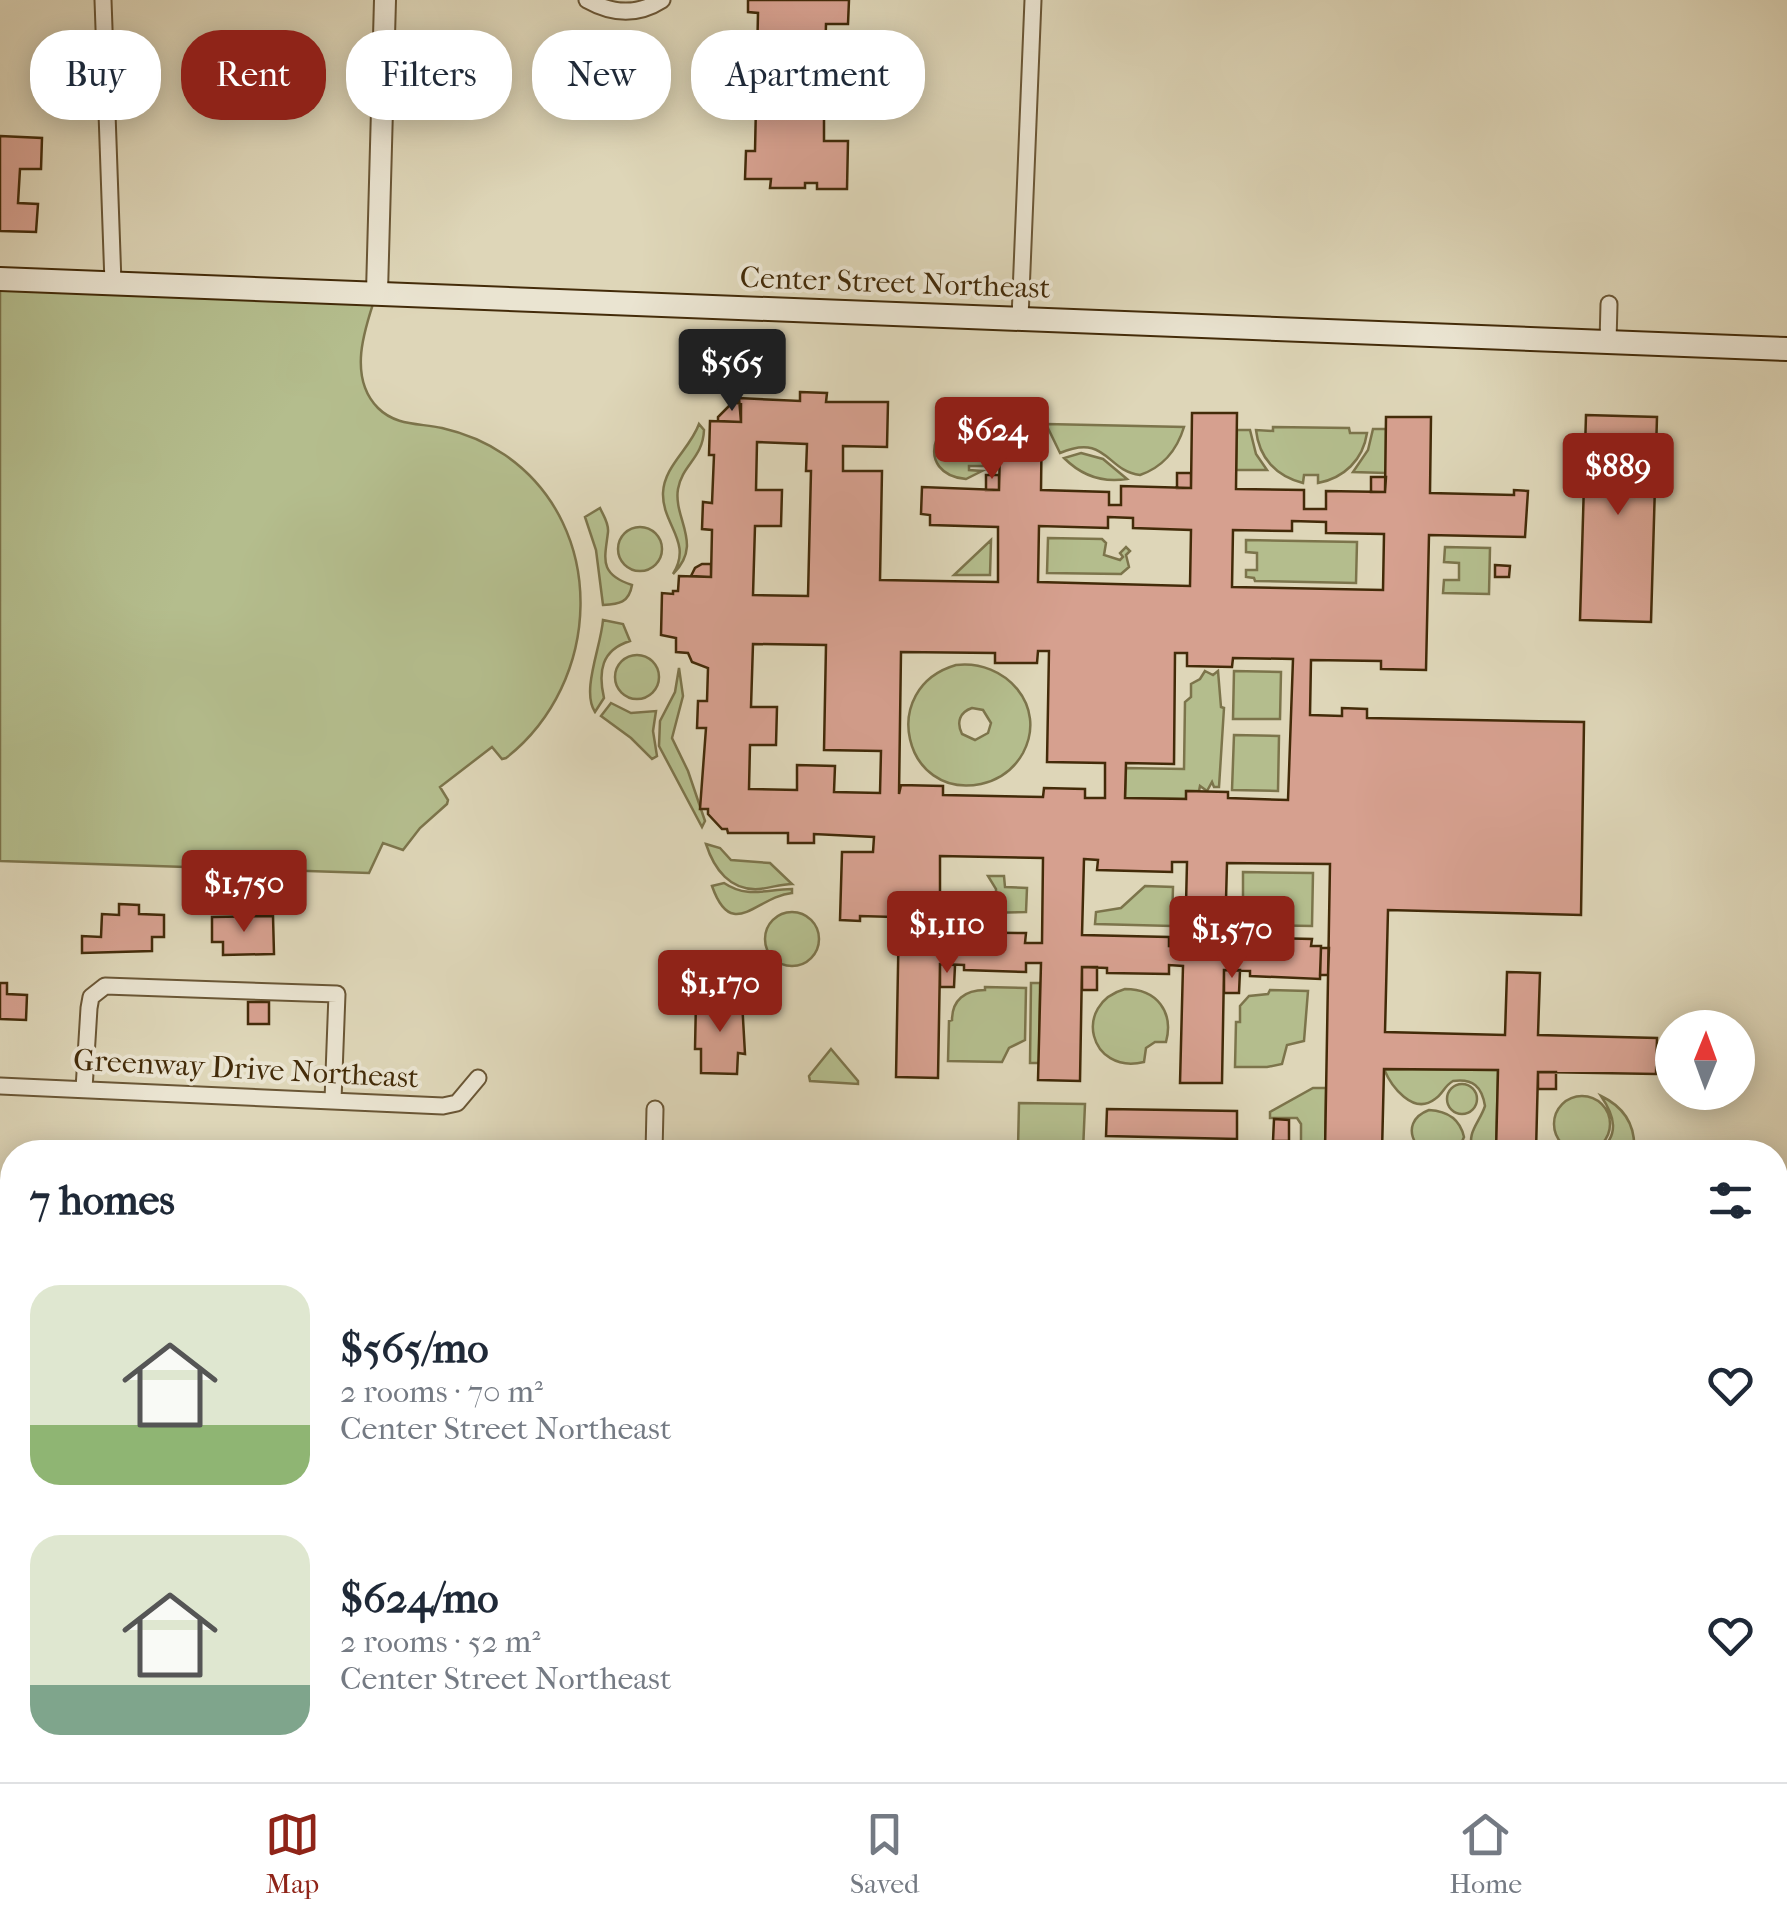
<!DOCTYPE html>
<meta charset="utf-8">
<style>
:root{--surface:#fff;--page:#f6f6f7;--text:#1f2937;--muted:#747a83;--line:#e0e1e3;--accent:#8f2418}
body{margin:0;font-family:"IM FELL French Canon",serif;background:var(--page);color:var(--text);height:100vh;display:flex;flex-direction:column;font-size:38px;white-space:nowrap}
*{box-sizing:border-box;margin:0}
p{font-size:32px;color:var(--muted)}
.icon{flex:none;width:55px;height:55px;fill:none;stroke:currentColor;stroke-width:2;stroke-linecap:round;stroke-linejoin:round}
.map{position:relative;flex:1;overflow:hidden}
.panel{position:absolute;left:0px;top:1140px;width:1788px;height:642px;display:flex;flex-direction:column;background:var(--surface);border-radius:40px 40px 0 0;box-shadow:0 5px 25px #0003}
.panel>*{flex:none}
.hud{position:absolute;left:30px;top:30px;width:1000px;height:90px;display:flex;gap:20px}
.needle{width:65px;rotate:1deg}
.buttons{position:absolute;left:1655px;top:1010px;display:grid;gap:20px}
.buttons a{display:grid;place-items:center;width:100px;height:100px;border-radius:50%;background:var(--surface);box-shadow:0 5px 25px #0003;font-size:50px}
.price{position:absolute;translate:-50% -85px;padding:0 22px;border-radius:10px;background:var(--accent);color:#fff;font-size:32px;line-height:65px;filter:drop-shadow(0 2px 5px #0008)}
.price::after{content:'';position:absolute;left:50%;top:60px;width:30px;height:22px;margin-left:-15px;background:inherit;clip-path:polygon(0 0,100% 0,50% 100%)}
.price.current{background:#222;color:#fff}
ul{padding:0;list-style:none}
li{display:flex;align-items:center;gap:30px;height:250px;padding:0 30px}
li span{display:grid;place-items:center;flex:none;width:280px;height:200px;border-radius:30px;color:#555}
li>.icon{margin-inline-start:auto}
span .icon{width:120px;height:120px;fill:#fffc;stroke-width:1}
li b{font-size:42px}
h2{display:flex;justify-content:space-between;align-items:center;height:120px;padding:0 30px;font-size:42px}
.pill{padding:0 35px;border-radius:40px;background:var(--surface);box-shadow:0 5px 25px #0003;font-size:35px;line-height:90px}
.pill.current{background:var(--accent);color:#fff}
.tab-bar{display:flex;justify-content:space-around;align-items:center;height:140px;border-top:2px solid var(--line);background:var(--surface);font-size:28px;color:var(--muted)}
.tab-bar a{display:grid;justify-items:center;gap:5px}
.tab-bar .current{color:var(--accent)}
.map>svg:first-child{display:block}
.green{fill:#b4bd8d;stroke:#7c744b;stroke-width:2.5;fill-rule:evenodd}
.water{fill:#96b7b8;stroke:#757f72;stroke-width:2.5}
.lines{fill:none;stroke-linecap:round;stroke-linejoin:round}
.stream{stroke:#757f72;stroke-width:6}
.building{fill:#d6a08f;stroke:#432b09;stroke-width:2.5;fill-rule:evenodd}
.minor-casing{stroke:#6a5635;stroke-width:19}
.tertiary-casing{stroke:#6a5635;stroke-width:24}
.secondary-casing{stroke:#432b09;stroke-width:26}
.minor{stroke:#eae4d1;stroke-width:15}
.tertiary{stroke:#eae4d1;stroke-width:20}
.secondary{stroke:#eae4d1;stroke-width:22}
.labels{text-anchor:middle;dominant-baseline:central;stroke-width:8;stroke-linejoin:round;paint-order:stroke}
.street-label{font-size:30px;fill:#432b09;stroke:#eae4d1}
</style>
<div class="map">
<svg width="1787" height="1782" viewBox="0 0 1787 1782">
<rect width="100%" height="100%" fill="#ded6b8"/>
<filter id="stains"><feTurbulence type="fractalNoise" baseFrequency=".002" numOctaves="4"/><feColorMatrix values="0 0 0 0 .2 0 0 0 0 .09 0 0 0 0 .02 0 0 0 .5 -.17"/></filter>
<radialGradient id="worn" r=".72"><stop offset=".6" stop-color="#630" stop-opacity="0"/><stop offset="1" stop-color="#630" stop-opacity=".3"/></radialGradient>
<path class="green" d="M0,279L377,292C365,327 347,377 378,408C396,426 419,423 442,428C464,433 486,442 505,455C609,527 602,683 506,758L502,759L492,747L440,787L448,800L447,804L420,828L403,850L383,843L369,873L0,861Z
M956,422C975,421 986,430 991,447L986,466H969V470L982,471L966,479C942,477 928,461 937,438H962Z
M699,424L704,430C703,458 682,465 678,489C673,519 704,544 673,574C693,542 662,525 663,493C664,466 690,449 699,424Z
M1046,424L1184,427C1177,450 1163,467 1140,475C1106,471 1107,433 1060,453Z
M1273,427L1349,428L1350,433H1367C1363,460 1344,478 1318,483V475H1304L1303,483C1276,476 1259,458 1256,430L1273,431Z
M1373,429H1386V473L1353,472L1368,450Z
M1237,430H1250L1256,454L1267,470H1236Z
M1081,453L1103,459L1127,479C1103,483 1081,475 1064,458Z
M600,508C603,515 609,523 608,532C605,558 598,574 632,585C629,603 619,604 603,605L596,550L585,517Z
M618 549a22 22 0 1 1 44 0a22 22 0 1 1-44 0Z
M1048,538L1102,539L1106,543L1104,555L1120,560L1123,557L1120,553L1126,547L1130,551L1126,555L1129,567L1121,574L1047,573Z
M991,540L990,575H954Z
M1246,540L1357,542L1356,583L1255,581L1254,578L1246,577V570H1257V553L1246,552Z
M1445,547L1490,548L1489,594L1443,593L1444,580H1459V563L1444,562Z
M603,620L623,624L630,641C601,650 598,672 604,698L595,712C581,691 601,647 603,620Z
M615 677a22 22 0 1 1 44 0a22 22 0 1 1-44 0Z
M956,665C1005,659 1048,706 1023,753C1014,769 999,780 981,784C904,800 877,688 956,665ZM972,708L983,710L991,723L988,733L975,740L962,734C956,722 960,712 972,708Z
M679,668L683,696L672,738L688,771L705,821L702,827L659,746L660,721L675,692Z
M1205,671L1213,675L1218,671L1221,707L1224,708L1219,787H1214L1212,782L1207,791L1200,786L1199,791H1187L1186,799L1125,798L1126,768L1184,769L1185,702L1191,697V684L1200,679Z
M1234,671L1281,672L1280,719H1233Z
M611,703L631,713L656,711L653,731L657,756L652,759L631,738L601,716Z
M1234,735L1279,736L1278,791L1232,790Z
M706,844L720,848L731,860L770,863L792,884C781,884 770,888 759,889C730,891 714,869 706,844Z
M1243,872L1313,873L1312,926L1262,925V902H1243Z
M988,876H1004L1005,887L1027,888L1026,912L985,913L996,903V889Z
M724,883C748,899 766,889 792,889V893C757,896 732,943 712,886Z
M1145,886L1173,887L1172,926L1095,924L1096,912L1121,908Z
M765 939a27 27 0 1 1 54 0a27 27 0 1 1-54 0Z
M1031,983H1040L1039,1063H1030Z
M985,987L1026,988L1025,1040L1009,1048L1002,1062L948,1061L949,1021L952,1020C952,1000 965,990 985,990Z
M1125,989C1157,989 1174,1012 1166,1042H1155L1146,1048L1144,1062C1089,1075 1072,1004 1125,989Z
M1270,990L1308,991L1304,1041L1287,1045L1282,1064L1267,1067H1235L1236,1022H1240V1006L1249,996L1268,994Z
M831,1049L858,1081V1084L810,1081L809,1076Z
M1384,1069L1498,1070L1496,1152H1473C1466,1132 1479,1124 1485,1106C1482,1087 1473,1078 1453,1081C1444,1086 1443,1094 1435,1099C1413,1116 1391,1086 1384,1069Z
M1447 1099a15 15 0 1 1 30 0a15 15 0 1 1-30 0Z
M1313,1088H1326L1325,1152H1264L1268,1146H1301V1124L1297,1118H1270V1112Z
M1554 1124a28 28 0 1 1 56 0a28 28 0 1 1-56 0Z
M1601,1096C1624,1107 1636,1126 1634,1152H1598C1621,1135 1614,1115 1601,1096Z
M1019,1103L1085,1104L1083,1151L1018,1149Z
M1429,1110C1447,1111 1460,1119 1464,1137L1460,1146C1447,1155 1428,1156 1416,1144C1407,1129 1413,1116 1429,1110Z
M0,1273L12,1274V1770H895L915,1781L938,1782H0Z
M1775,1563C1787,1632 1787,1710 1782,1782H1673L1597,1770H1775Z
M983,1770H1587L1585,1782H964Z"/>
<path class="water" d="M12,1662V1770H504L526,1782H0V1669L11,1666Z"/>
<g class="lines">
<path class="stream" d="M691,1782L693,1770"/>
</g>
<path class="building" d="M748,0H849L848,24H826L825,61H843V52L888,53L891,102L886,103V117H839L840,108H824V141H848L847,189H817V183H805V188H770L771,179H745L746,151H755L758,13L748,12Z
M0,136L42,138L41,169H20L18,203L38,204L36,232L0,231Z
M800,392L827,393L826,402H888L887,447L843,446V471H882L880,580L998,582V527L930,525V515L921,514L922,487L999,490L1001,405L1042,406L1041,490L1109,492V505H1121V486L1191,488L1192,413H1237L1236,489L1304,490V509H1326V491L1385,492L1386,417H1431L1430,493L1514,495V490L1528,491L1525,537L1429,535L1426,670L1381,669V661L1311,660L1310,715L1342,716V708L1367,709V718L1584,722L1581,915L1388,910L1385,1032L1505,1035L1507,972L1540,973L1538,1035L1657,1038L1656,1074L1538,1072L1536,1152H1496L1498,1070L1384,1069L1382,1152H1325L1330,864L1227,863L1225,937L1312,939L1311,946H1321L1320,979L1250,976V971L1224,970L1222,1083H1180L1183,966L1169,965V974L1107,973V968L1082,967L1080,1081L1038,1080L1041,963H1026V972L964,970V965L940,964L938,1078L896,1077L899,913H894V917L860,916V921L840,920L842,852H873L874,837L814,834V843H788V833H728L727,829H722L708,814V809H700L706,728H697L698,701H707L708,668L692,662L688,653L676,652V638L661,635L662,593L673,594V591H678L679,576L711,577L712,530L702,529L703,502L712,503L714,455H709L710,421L741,422L739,398L800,401ZM757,442L807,444L806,471H811L808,596L753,595L755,526H781L782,490H756ZM1108,517L1133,518V528L1191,530L1190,586L1038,582L1039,526L1108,528ZM1292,521L1326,522V533L1384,534L1383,590L1232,587L1233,530L1292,531ZM753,644L826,645L824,750L881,751L880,793L834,792L835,766L797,765V790L749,789L750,745H776L777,707H751ZM1038,651H1049L1047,762L1105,763V798H1085V789L1044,788L1043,797L943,795V786L901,785L899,794L901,652L995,653V663H1037ZM1175,653H1187V666L1232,667L1233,658L1293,659L1288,800L1228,798V792L1186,791V799L1125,798L1126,763L1174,764ZM940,856L1043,858L1042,943H1025L1026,933L940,932ZM1084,859L1098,860L1097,870L1172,872V862H1187L1185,947L1169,946V937L1082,935Z
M733,402L741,404V422L718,421V417Z
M1586,415L1657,417L1651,622L1580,620Z
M1177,473H1191V488H1177Z
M986,475H999V490H986Z
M1371,477H1386L1385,492H1371Z
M702,564H711V577L691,576L695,568Z
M1495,565L1510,566L1509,577H1495Z
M119,904L139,905V914L164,915V937H152V951L82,953V936L101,937L102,914L119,915Z
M273,916L274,954L223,955V942H212V917Z
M1321,948H1329L1328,975H1320Z
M940,964L955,965L954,987H940Z
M1082,967H1097V990H1082Z
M1224,970H1240L1239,993H1224Z
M0,983H7V994L27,995L26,1020L0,1019Z
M696,1000L742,1001L745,1054L738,1053L737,1074L701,1073V1049H695Z
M248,1002H269V1024H248Z
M1538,1072H1556V1089H1538Z
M1107,1109L1237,1111V1139L1106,1136Z
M1274,1119L1289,1120V1141H1273Z"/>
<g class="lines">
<defs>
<path id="minor" d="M103,0L113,283
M587,0C612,14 637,16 662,0
M1020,318L1033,0
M1608,342L1609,304
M0,1086L443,1106L457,1103L478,1078
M84,1089L89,1008L91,997L105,986L337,994L333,1100
M654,1152L655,1109
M1787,1523V1538"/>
<path id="tertiary" d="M377,292L385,0"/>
<path id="secondary" d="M0,279L1787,349"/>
</defs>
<use href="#minor" class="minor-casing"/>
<use href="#tertiary" class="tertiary-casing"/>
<use href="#secondary" class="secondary-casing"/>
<use href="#minor" class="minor"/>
<use href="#tertiary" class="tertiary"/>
<use href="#secondary" class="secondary"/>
</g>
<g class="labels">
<g class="street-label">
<text transform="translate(895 283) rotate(2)">Center Street Northeast</text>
<text transform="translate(246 1069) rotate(3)">Greenway Drive Northeast</text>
</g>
</g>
<rect width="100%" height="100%" filter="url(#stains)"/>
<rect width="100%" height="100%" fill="url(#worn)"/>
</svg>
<div class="buttons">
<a><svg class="needle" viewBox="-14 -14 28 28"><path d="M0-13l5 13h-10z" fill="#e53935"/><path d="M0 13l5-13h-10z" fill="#747a83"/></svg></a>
</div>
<b class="price current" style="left:732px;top:414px">$565</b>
<b class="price" style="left:992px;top:482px">$624</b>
<b class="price" style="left:1618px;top:518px">$889</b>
<b class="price" style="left:244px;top:935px">$1,750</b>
<b class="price" style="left:947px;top:976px">$1,110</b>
<b class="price" style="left:1232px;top:981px">$1,570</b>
<b class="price" style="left:720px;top:1035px">$1,170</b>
<div class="hud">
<a class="pill">Buy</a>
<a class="pill current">Rent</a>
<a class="pill">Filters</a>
<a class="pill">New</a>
<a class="pill">Apartment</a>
</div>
<section class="panel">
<h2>7 homes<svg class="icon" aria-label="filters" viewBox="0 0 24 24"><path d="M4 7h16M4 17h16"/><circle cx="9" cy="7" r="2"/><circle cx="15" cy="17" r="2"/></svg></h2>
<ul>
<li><span style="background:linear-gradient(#dfe7d0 70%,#8fb573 0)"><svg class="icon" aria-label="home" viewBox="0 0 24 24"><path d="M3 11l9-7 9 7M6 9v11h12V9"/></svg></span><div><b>$565/mo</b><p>2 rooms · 70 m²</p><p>Center Street Northeast</p></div><svg class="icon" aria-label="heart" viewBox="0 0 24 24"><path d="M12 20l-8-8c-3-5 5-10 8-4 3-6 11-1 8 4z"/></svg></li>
<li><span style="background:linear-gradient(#dfe7d0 75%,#7fa58c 0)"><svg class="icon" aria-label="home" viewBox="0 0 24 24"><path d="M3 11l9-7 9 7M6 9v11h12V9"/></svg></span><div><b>$624/mo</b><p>2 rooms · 52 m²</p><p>Center Street Northeast</p></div><svg class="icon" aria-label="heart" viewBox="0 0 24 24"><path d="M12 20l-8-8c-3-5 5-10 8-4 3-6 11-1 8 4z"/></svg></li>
</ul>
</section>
</div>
<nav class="tab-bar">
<a class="current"><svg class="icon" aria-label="map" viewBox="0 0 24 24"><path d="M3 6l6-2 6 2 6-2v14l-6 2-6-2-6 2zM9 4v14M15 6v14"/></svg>Map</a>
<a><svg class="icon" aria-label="saved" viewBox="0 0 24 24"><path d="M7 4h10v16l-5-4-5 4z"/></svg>Saved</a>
<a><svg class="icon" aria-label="home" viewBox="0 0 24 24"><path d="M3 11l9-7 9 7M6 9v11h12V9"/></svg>Home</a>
</nav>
